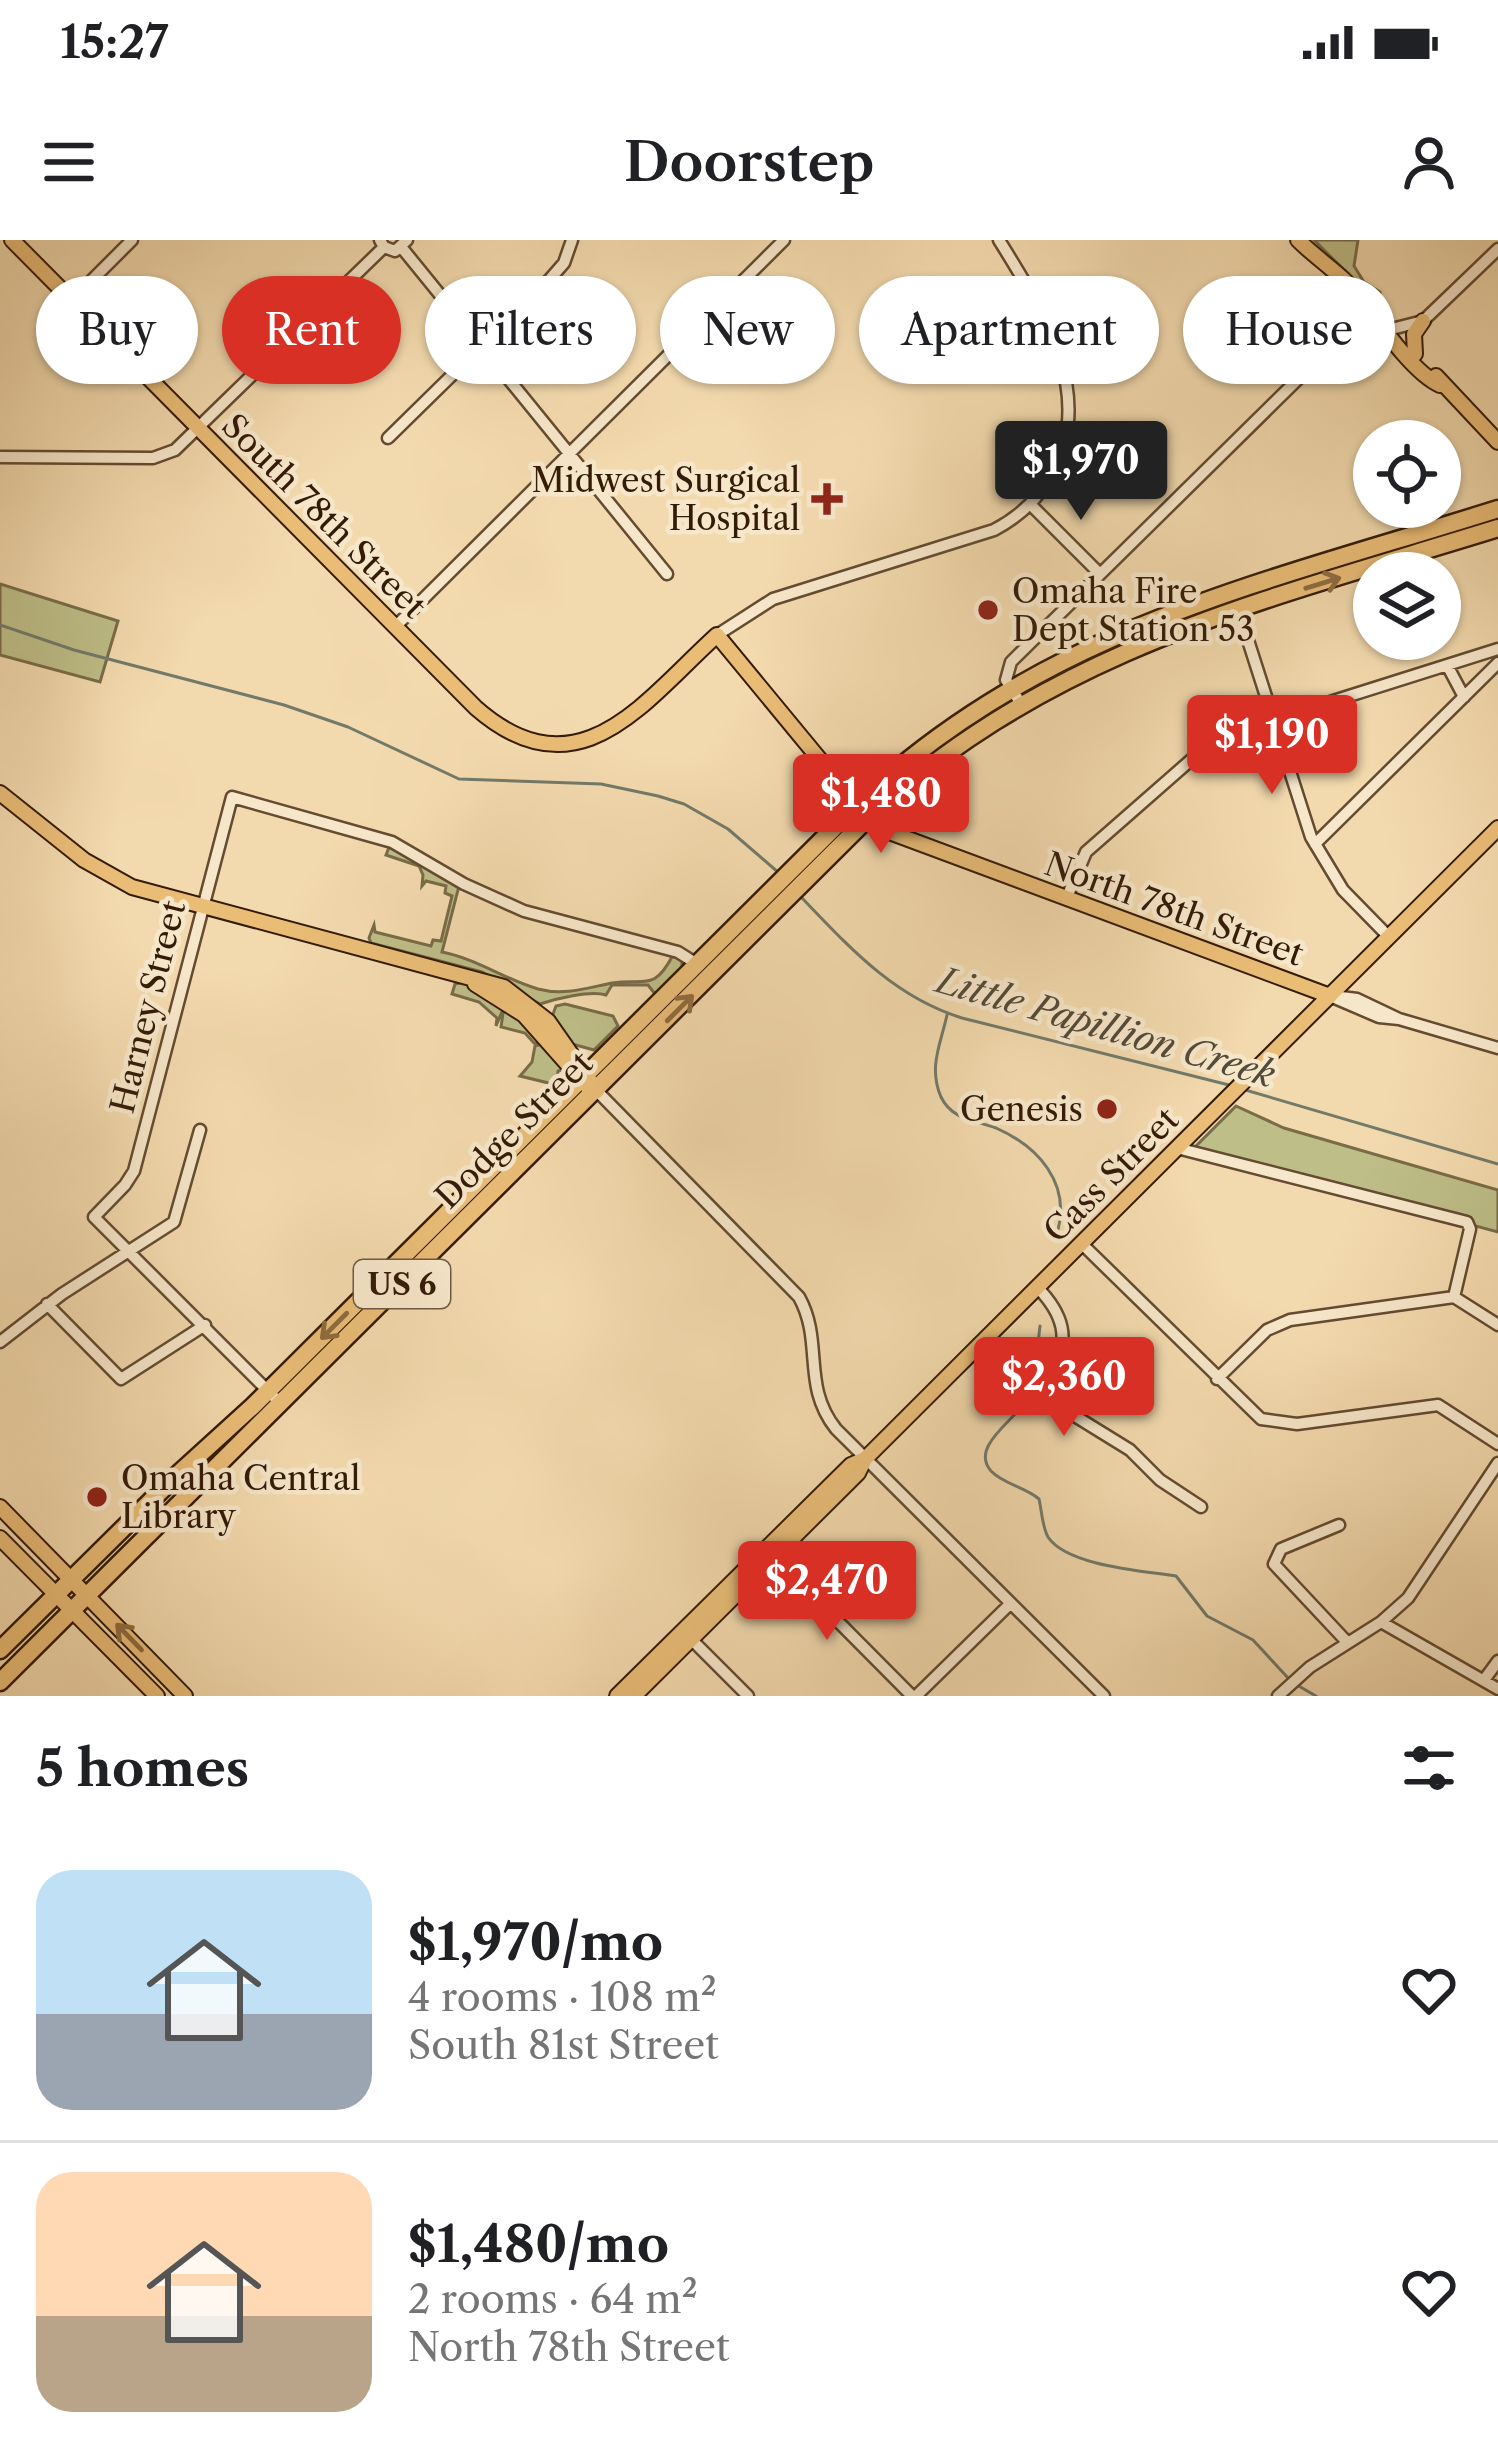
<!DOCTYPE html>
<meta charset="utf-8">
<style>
:root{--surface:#fff;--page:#f6f6f6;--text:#202124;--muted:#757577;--line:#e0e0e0;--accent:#d93025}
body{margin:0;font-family:"Libre Caslon Text",serif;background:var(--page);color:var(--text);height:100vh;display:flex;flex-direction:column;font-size:45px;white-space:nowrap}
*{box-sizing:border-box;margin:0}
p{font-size:39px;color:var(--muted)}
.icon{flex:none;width:66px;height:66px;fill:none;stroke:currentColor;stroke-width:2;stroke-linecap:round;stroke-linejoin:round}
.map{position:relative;height:1456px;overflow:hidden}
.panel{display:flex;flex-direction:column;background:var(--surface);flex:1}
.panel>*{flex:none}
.hud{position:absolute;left:36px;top:36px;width:1428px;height:108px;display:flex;gap:24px}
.controls{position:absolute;left:1353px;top:180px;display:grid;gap:24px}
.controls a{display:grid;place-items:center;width:108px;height:108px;border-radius:50%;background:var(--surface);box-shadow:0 3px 9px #0004;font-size:60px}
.price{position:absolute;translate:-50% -102px;padding:0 27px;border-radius:12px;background:var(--accent);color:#fff;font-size:39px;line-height:78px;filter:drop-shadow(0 3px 6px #0008)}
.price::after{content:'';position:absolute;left:50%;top:72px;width:36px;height:27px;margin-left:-18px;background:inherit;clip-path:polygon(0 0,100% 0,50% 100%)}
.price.active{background:#222;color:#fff}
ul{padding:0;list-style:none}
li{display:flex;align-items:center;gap:36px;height:300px;padding:0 36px}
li+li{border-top:3px solid var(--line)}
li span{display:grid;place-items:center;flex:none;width:336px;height:240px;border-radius:36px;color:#555}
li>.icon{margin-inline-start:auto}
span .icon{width:144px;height:144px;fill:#fffc;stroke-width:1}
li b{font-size:51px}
h2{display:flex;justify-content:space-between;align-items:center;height:144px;padding:0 36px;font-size:51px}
.chip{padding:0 42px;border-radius:54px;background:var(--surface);box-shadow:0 3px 9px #0004;font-size:42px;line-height:108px}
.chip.active{background:var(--accent);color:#fff}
.status{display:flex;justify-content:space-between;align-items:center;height:84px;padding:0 60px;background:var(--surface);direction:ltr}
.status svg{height:33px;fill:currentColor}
header{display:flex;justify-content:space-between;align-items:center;height:156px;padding:0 36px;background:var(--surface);font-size:54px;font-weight:600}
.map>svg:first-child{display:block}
.green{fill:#bebe88;stroke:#796c48;stroke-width:3}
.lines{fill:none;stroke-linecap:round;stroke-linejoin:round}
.stream{stroke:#727a6a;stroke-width:3}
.minor-casing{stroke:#644b31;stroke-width:15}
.major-casing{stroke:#341b07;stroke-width:18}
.highway-casing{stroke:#341b07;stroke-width:21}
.minor{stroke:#f7e7ca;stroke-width:10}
.major{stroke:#eabd77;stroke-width:14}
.highway{stroke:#eabd77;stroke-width:16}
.oneway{stroke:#8f6c3f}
.poi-dot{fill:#8f2418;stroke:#f7e7ca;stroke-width:4.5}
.labels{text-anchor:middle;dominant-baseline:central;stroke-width:9;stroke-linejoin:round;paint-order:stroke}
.shield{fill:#f7e7ca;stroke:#6e5842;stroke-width:3}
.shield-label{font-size:30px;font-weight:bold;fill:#341b07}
.poi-label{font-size:33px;fill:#341b07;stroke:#f7e7ca;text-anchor:end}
.street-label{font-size:33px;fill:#341b07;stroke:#f7e7ca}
.water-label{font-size:36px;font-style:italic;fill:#534b39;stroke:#f7e7ca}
</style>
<div class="status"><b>15:27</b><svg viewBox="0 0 49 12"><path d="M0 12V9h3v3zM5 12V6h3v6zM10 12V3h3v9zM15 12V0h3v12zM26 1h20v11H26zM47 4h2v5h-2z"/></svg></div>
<header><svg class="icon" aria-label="menu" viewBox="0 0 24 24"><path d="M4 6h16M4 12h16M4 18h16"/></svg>Doorstep<svg class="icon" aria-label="person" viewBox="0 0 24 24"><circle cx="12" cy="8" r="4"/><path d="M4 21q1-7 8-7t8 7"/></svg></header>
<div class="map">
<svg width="1498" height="1456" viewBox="0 0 1498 1456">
<rect width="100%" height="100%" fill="#f3daae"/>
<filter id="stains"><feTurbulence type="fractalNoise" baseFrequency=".00167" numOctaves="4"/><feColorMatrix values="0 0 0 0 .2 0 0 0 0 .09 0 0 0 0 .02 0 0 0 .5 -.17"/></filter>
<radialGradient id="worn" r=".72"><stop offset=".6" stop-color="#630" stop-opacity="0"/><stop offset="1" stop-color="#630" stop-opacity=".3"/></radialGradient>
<path class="green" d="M1314,0H1358L1354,26L1364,42L1380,52V66Z
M0,344L118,381L100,442L0,415Z
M390,605L459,646L442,712C477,719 504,739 538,749C564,756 587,748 612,743C645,738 654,752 673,715L682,718V726L685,725L655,754L648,745H612L606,755C590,750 555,759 540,764L482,732L371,703L369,698L374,685L375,692L431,706L433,700L441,701L452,656L445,653L446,646L426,641L422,646L423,635L419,626L386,615Z
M465,742L517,773L564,829L558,831L557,845L520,836L532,822L535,806L542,804L534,803L525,793L501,787L504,767L496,786L497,778L479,762L452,754L455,744Z
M565,764L613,776L618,786L594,810L572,804L552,777L556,766Z
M1236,866L1284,888L1498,950V992L1192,910Z"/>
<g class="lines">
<path class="stream" d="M0,385L74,410L284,465L348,487L459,539L601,544L658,556L684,564L728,589L779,633
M802,658C850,708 894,757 962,778L1233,846
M947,775C941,803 928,827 941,857C952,880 975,880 996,888C1039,907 1070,943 1058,990
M1242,849L1498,924
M1040,1086C1037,1110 1036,1138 1026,1160C1017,1179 969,1206 991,1231C1003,1244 1025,1247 1039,1259C1042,1272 1042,1286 1048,1297C1067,1326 1144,1331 1176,1336L1207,1376L1253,1400L1289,1439
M1297,1445L1316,1456"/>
<defs>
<path id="minor" d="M380,0L384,7L395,11L407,0
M402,8L667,334
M72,60L132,0
M1341,102L1423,81L1498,9
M388,198L550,39L564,23L572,0
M0,217L153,218L175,210L384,7
M1030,264L1100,334
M1238,369L1311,597L1343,650L1389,697
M395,387L784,0
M717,395L773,359L994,290C1019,277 1040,257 1053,232C1096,152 1041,68 999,0
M1447,425L1464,457
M1021,464L1006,440L1011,422L1350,88L1356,74L1354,61
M1315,604L1498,423
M1067,657L1086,612L1216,498L1498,409
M1330,756L1379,777L1399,779L1498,808
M1333,756L1357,759L1399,779
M597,851L799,1057C824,1102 801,1145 836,1189L1104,1456
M1177,908L1467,982L1470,989L1454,1057
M1081,1003L1261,1179L1297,1184L1438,1165L1498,1204
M1037,1047C1088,1099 1044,1121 1062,1168L1130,1210L1160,1240L1201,1267
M47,1064L121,1139L205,1085
M0,1102L62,1054L174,982L200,890
M1217,1139L1267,1090L1290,1080L1454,1057L1498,1085
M281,1164L94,977L125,945L134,931L232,557L392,602L464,644L524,671L678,712L697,724
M1339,1285L1281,1309L1274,1324L1347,1402
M775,1318L912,1456
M1381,1382L1498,1449
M686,1394L748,1456
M1484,1440L1498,1421
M916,1456L1010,1364
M1278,1456L1310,1427L1381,1382L1408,1358L1498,1223"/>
<path id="major" d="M12,0L476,468C579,558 645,460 717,395L868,578L884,590L1330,756
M1298,0C1318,20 1346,37 1362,60C1380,84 1413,133 1440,145
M1415,114L1414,94L1423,81
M1436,136L1498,202
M0,553L84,620L132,647L504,747L548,781L597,851
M475,744L524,775L586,845
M0,1267L185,1456
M0,1298L157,1456
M617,1456L851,1225L865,1219
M634,1456L858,1233L865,1219L1498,588"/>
<path id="highway" d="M0,1410L176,1236L253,1166L857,565C1041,389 1264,343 1498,269
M0,1442L868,578C1055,407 1263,361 1498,288"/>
</defs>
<use href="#minor" class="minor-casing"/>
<use href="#major" class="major-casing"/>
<use href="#highway" class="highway-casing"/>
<use href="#minor" class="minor"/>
<use href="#major" class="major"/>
<use href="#highway" class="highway"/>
</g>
<defs><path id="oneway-shaft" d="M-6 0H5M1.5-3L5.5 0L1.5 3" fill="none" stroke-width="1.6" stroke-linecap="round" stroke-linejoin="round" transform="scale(3)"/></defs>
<g class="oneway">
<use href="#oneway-shaft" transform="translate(1323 343) rotate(-17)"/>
<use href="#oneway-shaft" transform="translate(680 768) rotate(-45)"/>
<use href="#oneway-shaft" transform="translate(334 1086) rotate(135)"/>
<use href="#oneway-shaft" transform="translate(129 1397) rotate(-134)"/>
</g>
<g class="poi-dot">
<path d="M821 241h12v12h12v12h-12v12h-12v-12h-12v-12h12z"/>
<circle cx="988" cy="370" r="12"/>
<circle cx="1107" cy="869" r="12"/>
<circle cx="97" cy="1257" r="12"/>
</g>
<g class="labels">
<rect class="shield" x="354" y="1020" width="96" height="48" rx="9"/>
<g class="shield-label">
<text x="402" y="1044">US 6</text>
</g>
<g class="poi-label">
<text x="800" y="240">Midwest Surgical<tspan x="800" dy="38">Hospital</tspan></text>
<text x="1012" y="351" text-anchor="start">Omaha Fire<tspan x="1012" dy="38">Dept Station 53</tspan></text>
<text x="1083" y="869">Genesis</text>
<text x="121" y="1238" text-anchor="start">Omaha Central<tspan x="121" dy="38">Library</tspan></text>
</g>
<g class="street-label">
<text transform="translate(324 276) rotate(45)">South 78th Street</text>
<text transform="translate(1174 669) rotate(20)">North 78th Street</text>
<text transform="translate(148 767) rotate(-76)">Harney Street</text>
<text transform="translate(514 890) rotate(-45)">Dodge Street</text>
<text transform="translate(1111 935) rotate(-45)">Cass Street</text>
</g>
<g class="water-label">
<text transform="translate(1106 787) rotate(16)">Little Papillion Creek</text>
</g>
</g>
<rect width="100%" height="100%" filter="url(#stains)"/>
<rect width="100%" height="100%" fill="url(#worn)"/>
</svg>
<div class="controls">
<a><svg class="icon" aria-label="locate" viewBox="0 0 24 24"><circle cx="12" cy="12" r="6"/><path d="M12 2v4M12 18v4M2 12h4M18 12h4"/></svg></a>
<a><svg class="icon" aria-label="layers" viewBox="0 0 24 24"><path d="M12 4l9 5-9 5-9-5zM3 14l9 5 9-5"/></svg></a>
</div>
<b class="price active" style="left:1081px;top:283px">$1,970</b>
<b class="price" style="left:1272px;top:557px">$1,190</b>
<b class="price" style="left:881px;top:616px">$1,480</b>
<b class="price" style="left:1064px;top:1199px">$2,360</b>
<b class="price" style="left:827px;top:1403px">$2,470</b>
<div class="hud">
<a class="chip">Buy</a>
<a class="chip active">Rent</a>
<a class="chip">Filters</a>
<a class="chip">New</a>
<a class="chip">Apartment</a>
<a class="chip">House</a>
</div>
</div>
<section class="panel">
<h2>5 homes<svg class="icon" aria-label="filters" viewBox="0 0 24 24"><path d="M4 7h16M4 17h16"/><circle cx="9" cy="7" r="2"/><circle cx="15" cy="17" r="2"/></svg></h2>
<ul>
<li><span style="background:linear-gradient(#bfe0f5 60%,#9aa5b1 0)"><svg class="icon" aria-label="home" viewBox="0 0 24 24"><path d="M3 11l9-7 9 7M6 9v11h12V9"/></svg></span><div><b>$1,970/mo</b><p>4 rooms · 108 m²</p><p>South 81st Street</p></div><svg class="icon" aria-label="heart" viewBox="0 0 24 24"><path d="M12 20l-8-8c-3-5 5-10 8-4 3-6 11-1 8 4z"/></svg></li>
<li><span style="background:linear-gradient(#ffd9b3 60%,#b9a48a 0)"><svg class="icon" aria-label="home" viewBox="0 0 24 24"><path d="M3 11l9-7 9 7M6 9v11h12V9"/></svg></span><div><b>$1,480/mo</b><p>2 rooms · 64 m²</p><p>North 78th Street</p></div><svg class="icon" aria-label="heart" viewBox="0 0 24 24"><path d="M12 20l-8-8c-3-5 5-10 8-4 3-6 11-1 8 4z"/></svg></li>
</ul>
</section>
